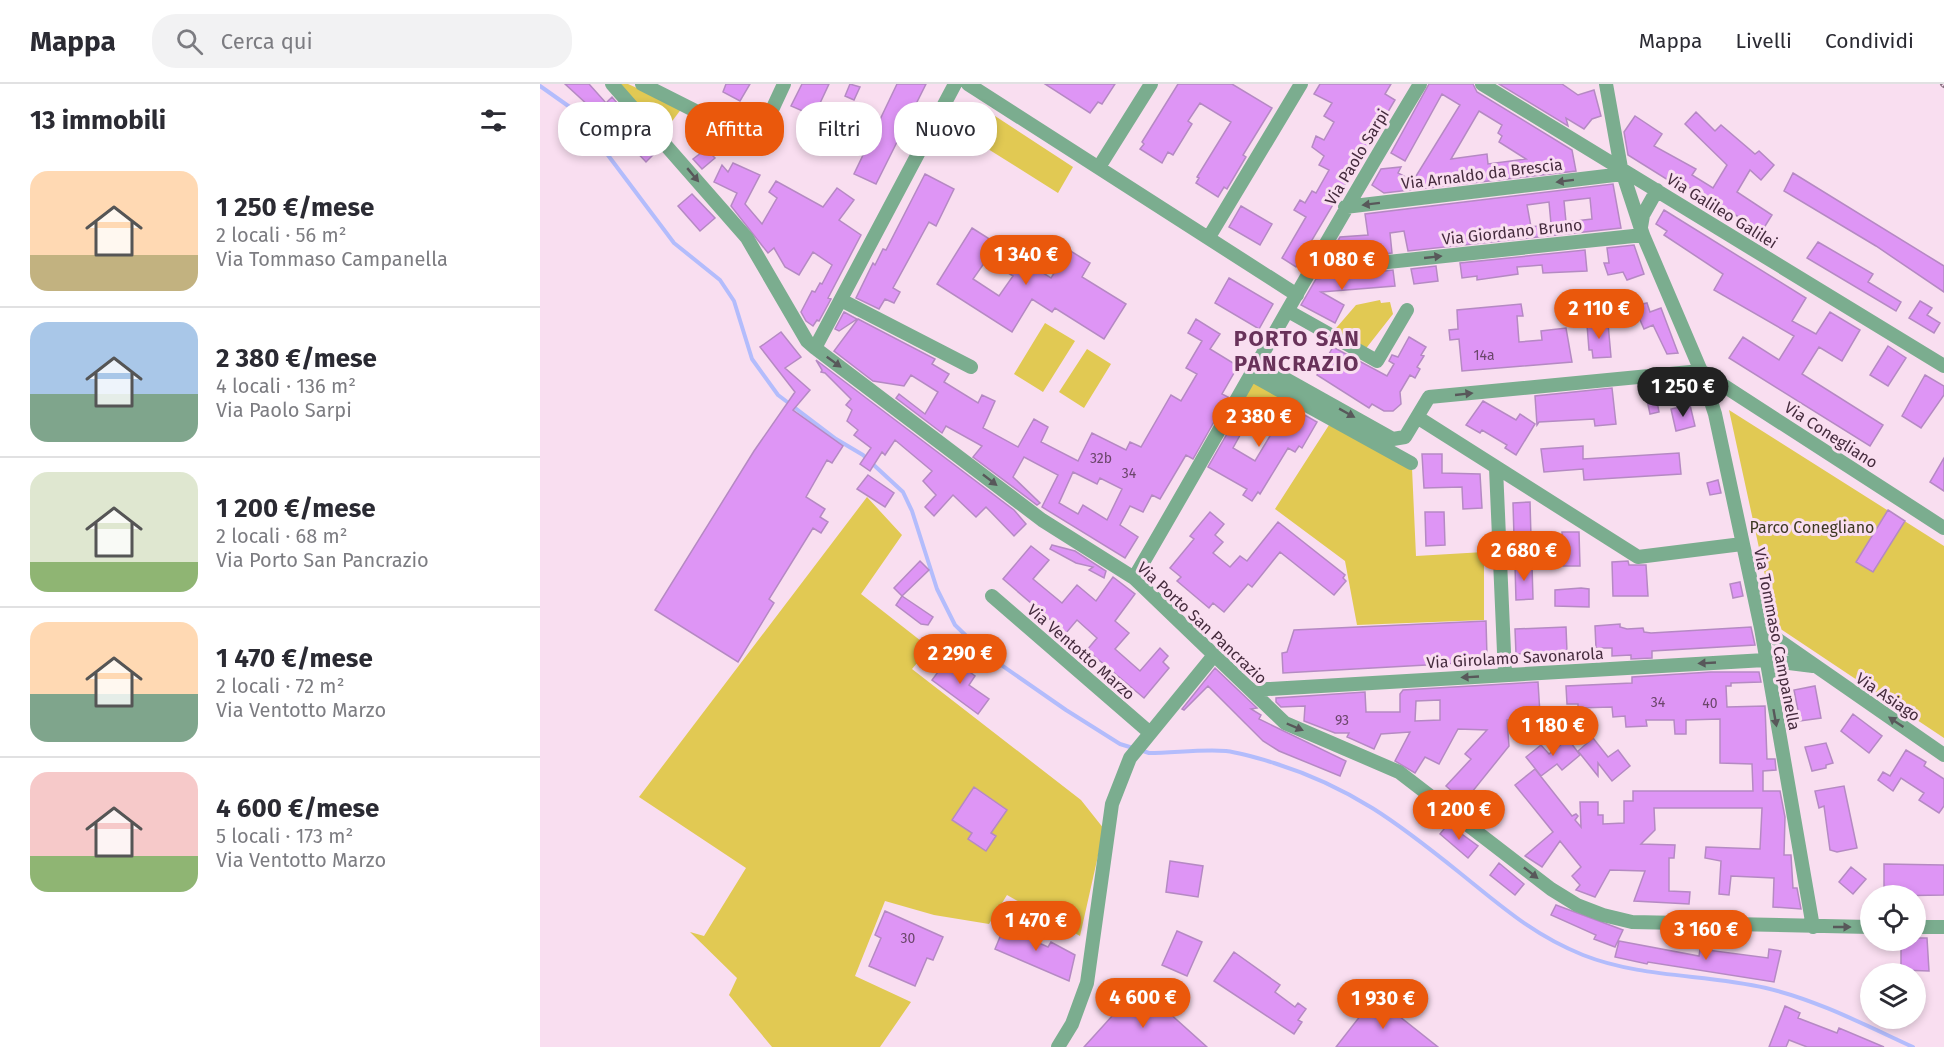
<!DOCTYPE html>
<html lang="it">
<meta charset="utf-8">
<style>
:root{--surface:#fff;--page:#f2f2f3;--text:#2b2b33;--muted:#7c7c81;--line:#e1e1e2;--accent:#ea580c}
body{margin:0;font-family:"Fira Sans",sans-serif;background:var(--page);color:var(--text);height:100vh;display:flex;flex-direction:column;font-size:22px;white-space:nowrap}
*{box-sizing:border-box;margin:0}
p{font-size:20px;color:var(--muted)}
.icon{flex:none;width:33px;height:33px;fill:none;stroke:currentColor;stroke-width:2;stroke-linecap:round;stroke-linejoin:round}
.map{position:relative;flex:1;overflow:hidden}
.sheet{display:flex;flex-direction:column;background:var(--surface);width:540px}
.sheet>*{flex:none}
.banner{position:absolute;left:18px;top:18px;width:570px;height:54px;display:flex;gap:12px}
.tools{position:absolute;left:1320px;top:801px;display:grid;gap:12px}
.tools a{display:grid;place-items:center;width:66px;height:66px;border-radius:50%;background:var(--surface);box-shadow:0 3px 9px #0003;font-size:30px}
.price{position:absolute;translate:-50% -51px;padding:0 14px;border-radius:21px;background:var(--accent);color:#fff;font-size:20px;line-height:39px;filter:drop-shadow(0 2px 3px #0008)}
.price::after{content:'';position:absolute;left:50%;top:36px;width:18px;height:14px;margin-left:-9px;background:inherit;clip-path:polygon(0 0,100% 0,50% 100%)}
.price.selected{background:#222;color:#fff}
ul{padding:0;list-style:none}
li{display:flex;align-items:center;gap:18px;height:150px;padding:0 30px}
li+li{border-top:2px solid var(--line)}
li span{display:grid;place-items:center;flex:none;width:168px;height:120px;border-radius:18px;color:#555}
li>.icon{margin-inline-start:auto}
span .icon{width:72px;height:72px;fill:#fffc;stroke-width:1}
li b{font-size:26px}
h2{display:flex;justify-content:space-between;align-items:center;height:72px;padding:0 30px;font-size:26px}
.tag{padding:0 21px;border-radius:24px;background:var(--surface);box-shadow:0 3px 9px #0003;font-size:21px;line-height:54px}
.tag.selected{background:var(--accent);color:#fff}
header{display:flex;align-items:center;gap:36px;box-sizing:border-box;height:84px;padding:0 30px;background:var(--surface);border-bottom:2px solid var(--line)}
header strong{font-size:28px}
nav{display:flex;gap:33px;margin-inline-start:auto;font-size:21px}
.search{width:420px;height:54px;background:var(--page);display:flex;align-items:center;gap:15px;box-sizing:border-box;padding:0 21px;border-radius:24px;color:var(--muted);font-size:22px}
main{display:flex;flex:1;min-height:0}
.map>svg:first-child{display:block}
.green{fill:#e1c953}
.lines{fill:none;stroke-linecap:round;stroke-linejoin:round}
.stream{stroke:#b3bcfc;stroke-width:4}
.building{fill:#de95f5;stroke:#b589c3;stroke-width:1.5;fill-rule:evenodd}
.street{stroke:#7bad8f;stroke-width:14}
.rail-casing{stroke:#876d7f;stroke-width:6}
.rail{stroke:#f9def0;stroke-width:4;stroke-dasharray:11;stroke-linecap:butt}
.oneway{fill:#58585a}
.labels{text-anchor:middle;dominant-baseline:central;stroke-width:6;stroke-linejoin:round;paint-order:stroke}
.number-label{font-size:14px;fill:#6b466b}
.street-label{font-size:16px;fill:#452b3d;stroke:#f9def0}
.park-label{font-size:16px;fill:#3d3822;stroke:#f9def0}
.district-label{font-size:22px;font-weight:bold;letter-spacing:1.5px;fill:#69325a;stroke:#f9def0}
</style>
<header>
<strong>Mappa</strong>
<div class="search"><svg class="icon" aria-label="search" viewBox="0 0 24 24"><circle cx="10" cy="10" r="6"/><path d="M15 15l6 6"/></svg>Cerca qui</div>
<nav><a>Mappa</a><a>Livelli</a><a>Condividi</a></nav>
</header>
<main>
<section class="sheet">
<h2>13 immobili<svg class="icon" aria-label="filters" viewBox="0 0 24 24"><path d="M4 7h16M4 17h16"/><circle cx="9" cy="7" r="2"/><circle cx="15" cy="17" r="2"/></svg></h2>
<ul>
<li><span style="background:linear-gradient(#ffd9b3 70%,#c2b280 0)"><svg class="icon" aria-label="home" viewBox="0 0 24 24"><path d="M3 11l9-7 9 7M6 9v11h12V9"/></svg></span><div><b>1 250 €/mese</b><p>2 locali · 56 m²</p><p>Via Tommaso Campanella</p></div></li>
<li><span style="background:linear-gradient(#a9c7e8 60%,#7fa58c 0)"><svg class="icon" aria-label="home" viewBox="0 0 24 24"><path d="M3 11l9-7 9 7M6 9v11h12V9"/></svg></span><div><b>2 380 €/mese</b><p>4 locali · 136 m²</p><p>Via Paolo Sarpi</p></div></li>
<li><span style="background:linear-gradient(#dfe7d0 75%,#8fb573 0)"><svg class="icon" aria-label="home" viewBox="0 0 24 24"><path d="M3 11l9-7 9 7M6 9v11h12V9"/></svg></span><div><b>1 200 €/mese</b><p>2 locali · 68 m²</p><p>Via Porto San Pancrazio</p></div></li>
<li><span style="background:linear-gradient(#ffd9b3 60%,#7fa58c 0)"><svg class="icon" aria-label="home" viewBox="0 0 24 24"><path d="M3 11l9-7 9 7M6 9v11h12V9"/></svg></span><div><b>1 470 €/mese</b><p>2 locali · 72 m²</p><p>Via Ventotto Marzo</p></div></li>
<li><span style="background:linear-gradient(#f6c9c9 70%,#8fb573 0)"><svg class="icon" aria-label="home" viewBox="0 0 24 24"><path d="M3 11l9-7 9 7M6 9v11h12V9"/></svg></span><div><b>4 600 €/mese</b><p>5 locali · 173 m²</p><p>Via Ventotto Marzo</p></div></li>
</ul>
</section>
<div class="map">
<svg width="1404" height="963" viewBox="0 0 1404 963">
<rect width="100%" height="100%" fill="#f9def0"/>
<path class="green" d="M78,0H88L142,24L124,48Z
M455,32L533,83L518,109L440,60Z
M840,216L841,219L850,218L853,230L824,267L791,250L816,221Z
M505,239L535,257L503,308L474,290Z
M547,265L571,280L544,324L519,308Z
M711,294L748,316L734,339L697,317Z
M1189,326L1404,462V654L1236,542Z
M789,341L872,384L876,472L944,468V536L817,541L805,477L735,425Z
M327,413L362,451L321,510L390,564L372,585L541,716L564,745L540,852L467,811L449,840L394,831L345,817L315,892L371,918L340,963H232L189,911L197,894L150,848L164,852L206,784L99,713Z"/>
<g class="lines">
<path class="stream" d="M0,2L34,26L134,159L180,196L194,217L212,275L238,311L296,355L323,371L363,408L372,427L397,505L415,541L444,569L526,626L580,660L593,664
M600,666L609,669C634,669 661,665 686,667C702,669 718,674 734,679C811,703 858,739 920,789C961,822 993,851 1043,871C1101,894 1166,890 1226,904C1277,916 1325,941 1373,963"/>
</g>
<path class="building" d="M25,0H49L66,19L72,13L89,33L75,46Z
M186,0H210L200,17L183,8Z
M262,0H289L274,32L251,22Z
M310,0L320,3L314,16L305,12Z
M357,0H386L336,100L314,90Z
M505,0H575L562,20L558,18L550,29Z
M638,0H692L732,24L703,71L706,73L687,105L684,103L678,113L656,99L659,94L657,93L691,38L660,19L648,37L652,40L633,71L628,68L622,79L600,65L604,60L602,58Z
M780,0H851L845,10L855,16L756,183L742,174L766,133L754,126L760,116L765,119L772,107L776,109L789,86L779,81L784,72L772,63L776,52L784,56L794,38L784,32L792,19L774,10Z
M889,0H933L937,8L1032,66L1036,87L844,109L832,101L841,85L861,83L858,89L873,97L920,21L902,10L865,77L851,69ZM939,27L962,41L958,49L962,52L959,58L986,75L948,80L947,70L911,75Z
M959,0H1022L1038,11L1054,6L1061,32L1052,35L1044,45L1026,34L1028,42Z
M418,19L442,31L423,67L399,55Z
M1156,28L1175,47L1181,41L1215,70L1219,67L1234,81L1221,96L1210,86L1197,108L1232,131L1222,147L1147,102L1144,106L1088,71L1084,48L1095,32L1122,50L1114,62L1156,85L1152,91L1173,104L1187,81L1145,40Z
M104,50L118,66L106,78L91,62Z
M166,65L175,74L162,85L153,75Z
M193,79L220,91L205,120L222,140L237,114L229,108L236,97L283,123L297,104L314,116L299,136L321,151L288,214L291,215L279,237L277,236L273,242L266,237L261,228L272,207L275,208L280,199L282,200L292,181L273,168L259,191L245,183L234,164L228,169L191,122L197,109L174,98L182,81L188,88Z
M1253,89L1404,182V208L1336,162L1244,107Z
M385,90L414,105L396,142L389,138L353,204L360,208L354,219L345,215L339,225L316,214L333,179L335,181L343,165L346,166Z
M1073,100L1081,144L868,167L864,147L850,149L852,169L793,175L790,170L800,153L828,151L825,130ZM1050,114L1052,135L1026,138L1024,117ZM1009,118L1011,140L991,143L987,121Z
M152,110L175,134L160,147L138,122Z
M701,122L732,140L720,161L689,143Z
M1124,126L1266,214L1252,237L1276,250L1290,228L1320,246L1302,277L1279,263L1262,290L1343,341L1330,362L1189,274L1203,253L1239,276L1254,252L1174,206L1183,190L1124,151L1127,147L1116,140Z
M432,144L511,194L529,166L550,179L542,193L586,220L564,255L515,224L512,228L492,215L472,248L397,200ZM447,175L473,192L459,212L433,195Z
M1278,158L1333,190L1328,198L1361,218L1356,227L1267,174Z
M1094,161L1104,190L1087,196L1083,188L1068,191L1064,179H1069L1067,164Z
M1045,166L1047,187L1003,189L1002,181L977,183L978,190L937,196V192L922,194L920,179Z
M896,182L898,197L874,200L871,185Z
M853,186L855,202L781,208L804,221L795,239L761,221L776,195Z
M689,194L733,220L719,245L675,219Z
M1380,217L1392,224L1387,231L1400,239L1394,249L1369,234Z
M1107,219L1110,228L1121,224L1138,269L1127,270L1113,241L1104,245L1094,222Z
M981,220L983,232H977L979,258L1002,256L1001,247L1026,244L1032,278L922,287L919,255L910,256L909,246L918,245L917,226Z
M304,228L317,235L299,247L295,245Z
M318,235L395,275L392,280L409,290L404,298L438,319L442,311L455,317L443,344L478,363L494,335L508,343L501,358L538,377L552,349L586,366L590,358L601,363L631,311L641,317L657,290L646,284L662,257L648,249L656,235L680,250L670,265L698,282L682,310L688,313L653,375L646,371L620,415L612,411L603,428L590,422L580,441L598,453L585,474L502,423L518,391L484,373L473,393L500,419L497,421L433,373L442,362L406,342L402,349L356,314L359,310L385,330L398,308L371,291L364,302L333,297L294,267ZM533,388L557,400L560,394L582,405L567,436L543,421L538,430L519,419Z
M1068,239L1071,273L1053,274L1052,266H1049L1047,241Z
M241,248L261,273L245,284L270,306L253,326L303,362L292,379L287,376L266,413L285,425L280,433L288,438L281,449L273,444L229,515L234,519L198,578L115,526L214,367L255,308L220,263Z
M869,253L886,263L881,271L884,272L877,283L880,285L875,294L870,291L860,308L861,320L853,327H844L832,320L829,324L777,291L793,263L847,292L854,280L849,277L852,271L858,273Z
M1348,262L1366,274L1348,302L1330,291Z
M276,276L474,426L486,440L474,452L446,423L436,433L413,411L394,432L385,423L396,411L383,397L392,387L355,356L345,371L342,368L330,387L320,380L331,364L314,351L318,346L307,337L312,326L306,321L311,315L285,289L281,288L282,286Z
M1385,291L1404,302V311L1381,344L1362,332Z
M1114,301L1119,328L1110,330L1104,302Z
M1072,304L1076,340L1055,342L1054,335L999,338L997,341L995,312Z
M943,317L976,336L980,330L995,340L976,371L965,364L967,361L942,346L940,349L926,341Z
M1150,321L1155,342L1136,347L1131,325Z
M703,322L735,340L740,331L750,337L756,326L777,338L762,364L759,362L755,368L748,364L720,410L718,408L712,417L703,411L707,405L668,383ZM711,341L730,352L715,377L693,364L704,344L708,347Z
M1043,362V375L1139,369L1141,390L1044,396L1043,385L1004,388L1001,365Z
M882,370H902V389L940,390L942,424L923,425L922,403L884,404Z
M1404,374V407L1390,398Z
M328,391L354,409L345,423L317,405Z
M1178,396L1181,409L1170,411L1167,399Z
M990,418L991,453H974L973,419Z
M1348,426L1365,437L1333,488L1316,478Z
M670,428L684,440L675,451L683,458L673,469L690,483L700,472L707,477L738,438L805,491L803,494L806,497L794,511L740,468L712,503L708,500L684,528L673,519L669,524L637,497L641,493L630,484L654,455L650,452Z
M885,428H904L905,461L886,462Z
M1022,448H1039L1040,482H1023Z
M512,461L535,467L566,487L564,494L549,486L553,483L536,479L510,465Z
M491,462L509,476L493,495L522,519L537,501L556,517L573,493L595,510L575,537L589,549L575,565L600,587L620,564L628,572L623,578L629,584L604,614L547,566L557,554L537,536L526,549L463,495Z
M380,477L389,486L362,512L354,504Z
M1088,477L1089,481H1106L1108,512H1073L1072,478Z
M992,481L993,515L976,516L975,482Z
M1200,498L1203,512L1193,514L1190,500Z
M1041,504L1049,505V523L1015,522V506Z
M362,512L393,533L388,541L381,540L356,521Z
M946,537L947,573L940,574V578L743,589L742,569L747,568L754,546Z
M1080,540V543L1087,545L1103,544L1104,548L1111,549L1211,543L1215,561L1112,567V574L1091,575V571L1072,572V564H1056L1055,542Z
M1026,543L1027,568L976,570L975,545Z
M409,573L435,592L429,601L449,615L438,630L392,596Z
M675,584L717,624L711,625L721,631L719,635L806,677L800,692L739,667L723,657L668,602L644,626L642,625Z
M1171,588H1219L1221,598L1191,599V602H1186L1187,623L1225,622L1227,675H1235L1236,686L1223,687V707H1240L1245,733L1244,771H1251L1253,804H1257L1261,825L1233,823L1234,794L1191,792L1189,811L1179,810L1181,777L1165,774L1166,763L1220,765L1222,724H1114L1115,746L1101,760L1135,761L1134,774H1129V807L1150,808L1149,820L1094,817L1105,787L1070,786L1055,813L1036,806L1040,801L1032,792L1041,783L1020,757L1002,783L985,772L1013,748L975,701L995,685L1032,732L1036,730L1038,732L1035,736L1041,743L1040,718H1058V731H1063V740L1084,739V717H1093V707H1213L1212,680L1180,679V635L1146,636V650H1135L1134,636H1106L1107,642L1086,643L1085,632L1073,633L1072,623L1038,624V620H1027L1026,602L1092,599V593Z
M998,598L1000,630L1017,629L1018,644H1001L1000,635L967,636L969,662L924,718L906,702L931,675L925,670L947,646L918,645L899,680L885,673L875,689L855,677L870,648L841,650L834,665L807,653L809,649H795L764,637L765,622L741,623L736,618V614L825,608L826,628H860V610L863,606ZM900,616V636L875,637L876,617Z
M1275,602L1281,634L1260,637L1254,606Z
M1313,630L1342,652L1329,669L1301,647Z
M1053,654L1068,673L1078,666L1090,682L1072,697L1058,679V692L1038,667Z
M1028,655L1040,671L1022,686L1017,680L1001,692L986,673L1001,661L1009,670Z
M1286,659L1293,679L1286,681V684L1272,687L1265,663Z
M1366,666L1386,678L1384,682L1404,695V722L1399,729L1379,716L1384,709L1361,694L1353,707L1338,696L1343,688L1350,692Z
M1304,702L1317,764L1297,768L1290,766L1284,722L1279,724L1275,707Z
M434,703L467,726L451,749L456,752L446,767L428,755L432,749L412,736Z
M908,740L938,762L928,774L900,750Z
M630,777L663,782L658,813L626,808Z
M959,779L984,800L975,811L950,791Z
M1344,780L1404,781V811L1344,812Z
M1311,783L1326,795L1313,810L1299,798Z
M1016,821L1083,846L1075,863L1054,855L1056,851L1011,831Z
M345,827L403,853L393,876L387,874L375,902L329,882L341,854L335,851Z
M467,836L479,841L476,849L508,863L511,858L535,871L529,897L455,865Z
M637,847L662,858L647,892L622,881Z
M1376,854H1387L1389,887L1361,886V856H1376Z
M1079,857L1159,872L1160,865L1228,874L1229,865L1241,867L1234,898L1108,878L1107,880L1075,873Z
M694,868L740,901L735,908L755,923L758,919L766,925L758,936L762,938L754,950L674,897Z
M593,909L612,926L618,919L667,963H544Z
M835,913L898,963H796Z
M1245,922L1260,929L1258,934L1297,949L1299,944L1344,963H1267L1249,956L1246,963H1229Z"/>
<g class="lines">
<path class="street" d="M72,0L207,154L267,257L275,264L502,436L594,494L745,639L859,688L1011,805L1037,821L1063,831L1092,838L1330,843
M102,0L217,58L244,0
M428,0L757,211
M942,0L1404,282
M1066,0L1081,84L1103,151L1161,287L1175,330L1221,544L1273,843
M559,83L611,0
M805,123L1083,90
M1101,143L1103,131L1117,106
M669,153L761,0
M772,186L1103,151
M301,216L431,283
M748,227L837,277L867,226
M275,264L415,0
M719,280L853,355L865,353L889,313L1161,287L1404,444
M712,291L871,379
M877,333L1098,473L1202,460
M956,384L965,591
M594,494C690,330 781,163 880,0
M452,512L609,648
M1221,544L1404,671
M711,606L1225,576L1273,582
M1376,843H1404
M518,963L532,940L547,899L572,720L590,674L675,570"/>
<defs>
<path id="rail" d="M1403,0L1404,1"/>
</defs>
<use href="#rail" class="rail-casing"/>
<use href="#rail" class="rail"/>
</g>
<defs><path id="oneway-solid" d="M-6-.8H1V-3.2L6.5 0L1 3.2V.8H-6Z" transform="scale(1.5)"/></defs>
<g class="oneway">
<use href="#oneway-solid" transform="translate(153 91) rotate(50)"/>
<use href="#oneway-solid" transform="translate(1025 97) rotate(173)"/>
<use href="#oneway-solid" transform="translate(831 120) rotate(173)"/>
<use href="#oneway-solid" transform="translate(893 173) rotate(-6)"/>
<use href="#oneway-solid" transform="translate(294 278) rotate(36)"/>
<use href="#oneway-solid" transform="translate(924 310) rotate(-6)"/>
<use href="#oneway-solid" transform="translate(807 329) rotate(29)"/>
<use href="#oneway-solid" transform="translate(450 396) rotate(38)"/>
<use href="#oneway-solid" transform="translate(1167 579) rotate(177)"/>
<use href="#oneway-solid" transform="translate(930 593) rotate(177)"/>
<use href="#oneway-solid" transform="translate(1235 634) rotate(80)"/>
<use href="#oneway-solid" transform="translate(1356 638) rotate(-146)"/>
<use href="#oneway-solid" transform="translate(755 643) rotate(23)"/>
<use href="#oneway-solid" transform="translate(991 789) rotate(38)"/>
<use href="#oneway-solid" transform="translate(1302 843)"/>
</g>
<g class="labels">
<g class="number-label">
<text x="944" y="271">14a</text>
<text x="561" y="374">32b</text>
<text x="589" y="389">34</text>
<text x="1118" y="618">34</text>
<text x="1170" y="619">40</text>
<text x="802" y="636">93</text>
<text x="368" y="854">30</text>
</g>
<g class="street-label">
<text transform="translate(817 73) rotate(-59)">Via Paolo Sarpi</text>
<text transform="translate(942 90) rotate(-7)">Via Arnaldo da Brescia</text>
<text transform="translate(1182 127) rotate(32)">Via Galileo Galilei</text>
<text transform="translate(972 148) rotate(-6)">Via Giordano Bruno</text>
<text transform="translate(1291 351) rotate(33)">Via Conegliano</text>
<text transform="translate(662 539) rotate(43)">Via Porto San Pancrazio</text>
<text transform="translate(1237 555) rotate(79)">Via Tommaso Campanella</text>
<text transform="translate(541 568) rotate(41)">Via Ventotto Marzo</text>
<text transform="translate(975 574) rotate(-3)">Via Girolamo Savonarola</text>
<text transform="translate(1348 613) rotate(34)">Via Asiago</text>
</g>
<g class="park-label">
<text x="1272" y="443">Parco Conegliano</text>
</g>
<g class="district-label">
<text x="757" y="254">PORTO SAN<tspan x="757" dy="25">PANCRAZIO</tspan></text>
</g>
</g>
</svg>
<div class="tools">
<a><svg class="icon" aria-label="locate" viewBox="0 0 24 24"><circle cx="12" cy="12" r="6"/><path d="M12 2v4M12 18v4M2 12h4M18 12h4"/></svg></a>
<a><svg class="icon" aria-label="layers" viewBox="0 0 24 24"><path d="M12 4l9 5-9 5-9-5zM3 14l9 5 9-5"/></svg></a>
</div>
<b class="price" style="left:486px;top:202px">1 340 €</b>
<b class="price" style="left:802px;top:207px">1 080 €</b>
<b class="price" style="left:1059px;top:256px">2 110 €</b>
<b class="price selected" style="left:1143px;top:334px">1 250 €</b>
<b class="price" style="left:719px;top:364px">2 380 €</b>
<b class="price" style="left:984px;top:498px">2 680 €</b>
<b class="price" style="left:420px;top:601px">2 290 €</b>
<b class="price" style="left:1013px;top:673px">1 180 €</b>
<b class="price" style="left:919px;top:757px">1 200 €</b>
<b class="price" style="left:496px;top:868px">1 470 €</b>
<b class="price" style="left:1166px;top:877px">3 160 €</b>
<b class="price" style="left:603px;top:945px">4 600 €</b>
<b class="price" style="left:843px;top:946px">1 930 €</b>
<div class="banner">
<a class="tag">Compra</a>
<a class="tag selected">Affitta</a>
<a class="tag">Filtri</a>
<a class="tag">Nuovo</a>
</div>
</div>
</main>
